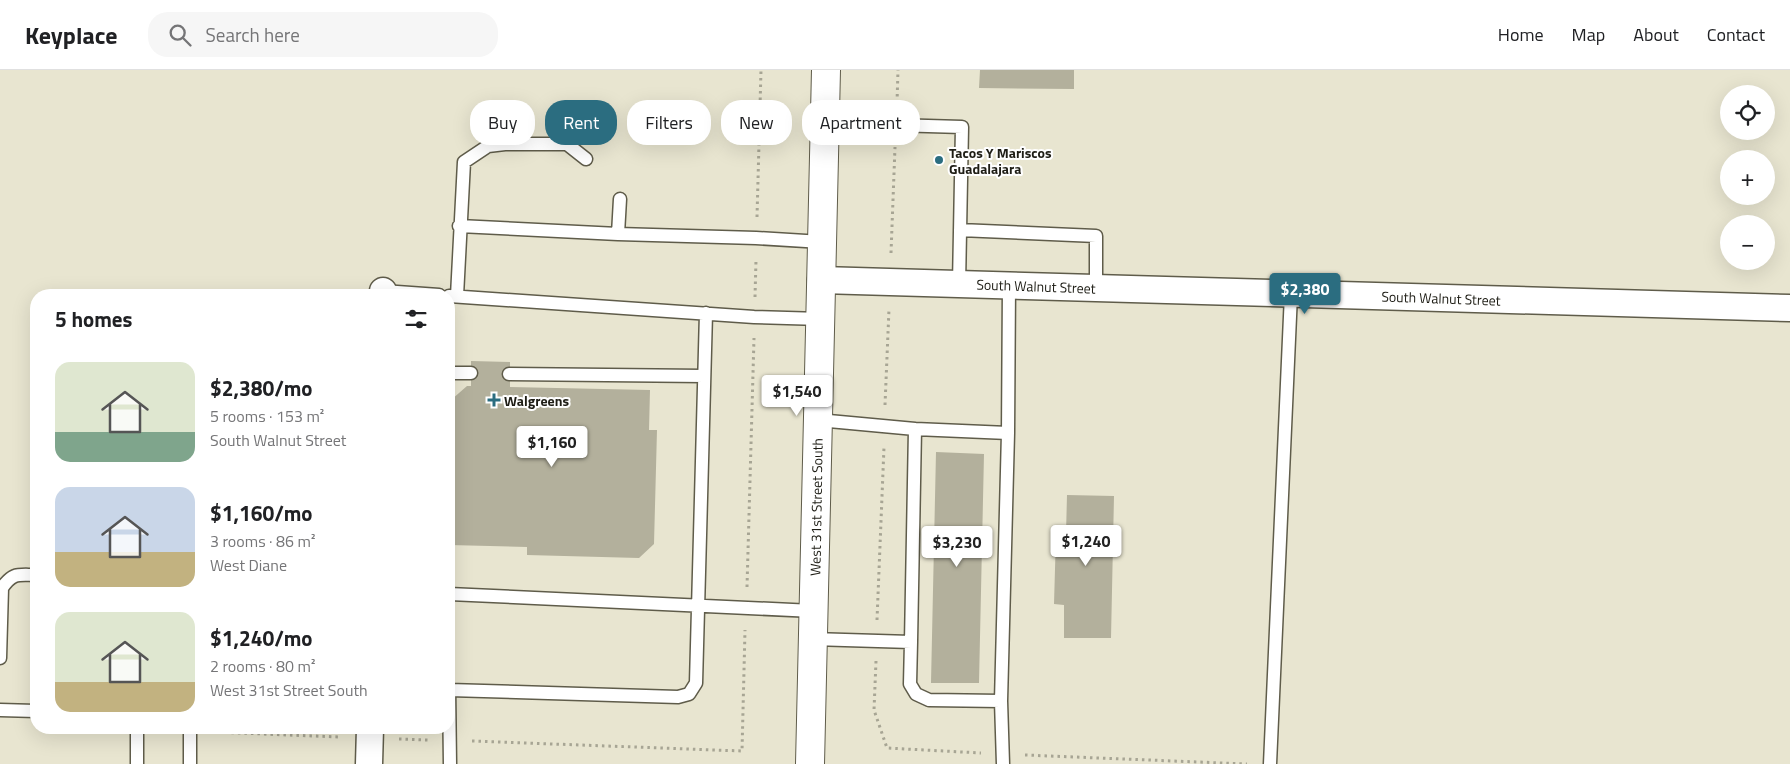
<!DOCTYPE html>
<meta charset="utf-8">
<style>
:root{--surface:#fff;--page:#f6f6f6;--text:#202124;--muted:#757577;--line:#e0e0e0;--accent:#2b6d80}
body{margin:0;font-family:"Titillium Web",sans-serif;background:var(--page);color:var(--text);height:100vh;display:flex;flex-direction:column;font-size:19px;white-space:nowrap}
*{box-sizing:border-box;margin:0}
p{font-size:16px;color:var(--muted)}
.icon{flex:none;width:28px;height:28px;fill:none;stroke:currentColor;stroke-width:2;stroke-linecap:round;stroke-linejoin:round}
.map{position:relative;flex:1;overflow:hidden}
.details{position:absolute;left:30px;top:219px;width:425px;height:445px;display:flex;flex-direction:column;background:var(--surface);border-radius:20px;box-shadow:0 5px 20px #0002}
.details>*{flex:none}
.banner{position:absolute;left:470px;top:30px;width:475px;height:45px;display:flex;gap:10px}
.controls{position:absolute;left:1720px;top:15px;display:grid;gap:10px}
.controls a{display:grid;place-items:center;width:55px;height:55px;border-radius:50%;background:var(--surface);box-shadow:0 5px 20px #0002;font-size:25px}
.price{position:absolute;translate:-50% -42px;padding:0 11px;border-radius:5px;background:#fff;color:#222;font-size:16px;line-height:32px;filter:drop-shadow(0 1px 2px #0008)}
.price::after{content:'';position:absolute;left:50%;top:30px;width:15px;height:11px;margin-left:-8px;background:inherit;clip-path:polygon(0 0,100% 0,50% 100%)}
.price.selected{background:var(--accent);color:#fff}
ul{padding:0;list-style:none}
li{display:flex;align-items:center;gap:15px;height:125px;padding:0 25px}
li span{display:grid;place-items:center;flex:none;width:140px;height:100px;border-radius:15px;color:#555}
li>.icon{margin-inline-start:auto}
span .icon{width:60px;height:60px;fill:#fffc;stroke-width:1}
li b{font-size:21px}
h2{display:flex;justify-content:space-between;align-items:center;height:60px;padding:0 25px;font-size:21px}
.pill{padding:0 18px;border-radius:20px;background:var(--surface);box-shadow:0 5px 20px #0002;font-size:18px;line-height:45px}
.pill.selected{background:var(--accent);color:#fff}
header{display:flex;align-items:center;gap:30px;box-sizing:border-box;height:70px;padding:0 25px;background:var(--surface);border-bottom:1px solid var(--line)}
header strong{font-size:24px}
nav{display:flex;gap:28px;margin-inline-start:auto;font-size:18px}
.search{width:350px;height:45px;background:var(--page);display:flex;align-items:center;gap:12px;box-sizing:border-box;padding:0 18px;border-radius:20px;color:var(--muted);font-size:19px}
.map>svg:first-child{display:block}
.building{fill:#b3b09c}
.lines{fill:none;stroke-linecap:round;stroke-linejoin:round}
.service-casing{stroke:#5f5c4a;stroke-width:15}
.minor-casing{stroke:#5f5c4a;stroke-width:29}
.tertiary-casing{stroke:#5f5c4a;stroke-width:30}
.path{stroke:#a7a594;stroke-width:3;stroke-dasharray:2.5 4;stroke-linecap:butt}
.service{stroke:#fff;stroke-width:12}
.minor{stroke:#fff;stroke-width:26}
.tertiary{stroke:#fff;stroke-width:28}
.poi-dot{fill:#2b6d80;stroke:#fff;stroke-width:2}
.labels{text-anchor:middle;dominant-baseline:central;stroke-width:4;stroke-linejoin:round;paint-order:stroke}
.poi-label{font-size:14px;font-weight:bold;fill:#1e1d15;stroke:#fff;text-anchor:start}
.street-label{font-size:14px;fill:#1e1d15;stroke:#fff}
</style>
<header>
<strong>Keyplace</strong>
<div class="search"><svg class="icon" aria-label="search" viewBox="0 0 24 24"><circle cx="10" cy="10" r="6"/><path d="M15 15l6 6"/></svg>Search here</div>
<nav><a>Home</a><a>Map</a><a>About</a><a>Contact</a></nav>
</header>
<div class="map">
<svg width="1790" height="694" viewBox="0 0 1790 694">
<rect width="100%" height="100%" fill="#e8e5d0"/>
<path class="building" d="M980,0H1074V19L979,18Z
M471,291L510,292V317L650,320L649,360H657L654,474L639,488L527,485V477L449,475L451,330L467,316H471Z
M936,382L984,384L979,613H931Z
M1067,425L1114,426L1111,568H1064V535L1054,534L1056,464H1066Z"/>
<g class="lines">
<defs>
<path id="service" d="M825,53L962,57L959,214
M459,156L618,164L620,129
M960,160L1096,166V218
M618,164L756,168L822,172
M383,221L439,225
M449,226L754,247L821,249
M457,226L464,92L488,76L505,74H567L586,89
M449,303H471
M509,304L704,306
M915,359L1008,363
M449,524L813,541
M812,569L911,572L915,359L818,350
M911,572L910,614L916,624L929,630L1001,631
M0,588L2,518C13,502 18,505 36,505
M449,617L450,694
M449,620L678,627L689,624L696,613L706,243
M0,640L36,641
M137,694V658
M190,694V658
M1003,694L1001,631L1008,363L1009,215
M1270,694L1291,224"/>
<path id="minor" d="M821,210L1790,238
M383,221V225
M369,694L370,658"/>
<path id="tertiary" d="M810,694L826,0"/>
</defs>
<use href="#service" class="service-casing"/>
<use href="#minor" class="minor-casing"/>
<use href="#tertiary" class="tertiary-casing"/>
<path class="path" d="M897,33L898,0
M757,147L761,0
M891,183L895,77
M755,227L756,190
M885,335L889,239
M747,517L754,268
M877,550L884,377
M876,591L874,640L887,678L981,683
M76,658L115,659
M212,662L340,667
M399,669L428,670
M472,671L742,681L745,560
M1025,685L1247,694"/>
<use href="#service" class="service"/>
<use href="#minor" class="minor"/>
<use href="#tertiary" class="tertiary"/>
</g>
<g class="poi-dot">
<circle cx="939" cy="90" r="5"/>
<path d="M491.5 322.5h5v5h5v5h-5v5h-5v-5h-5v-5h5z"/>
</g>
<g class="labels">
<g class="poi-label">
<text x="949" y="82">Tacos Y Mariscos<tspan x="949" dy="16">Guadalajara</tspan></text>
<text x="504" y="330">Walgreens</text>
</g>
<g class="street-label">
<text transform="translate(1036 216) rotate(2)">South Walnut Street</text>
<text transform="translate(1441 228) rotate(2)">South Walnut Street</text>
<text transform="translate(816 437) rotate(-89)">West 31st Street South</text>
</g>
</g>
</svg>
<div class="controls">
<a><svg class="icon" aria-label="locate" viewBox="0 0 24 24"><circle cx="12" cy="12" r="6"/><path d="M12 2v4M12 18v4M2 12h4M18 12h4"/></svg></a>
<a>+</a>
<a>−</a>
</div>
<b class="price selected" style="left:1305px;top:245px">$2,380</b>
<b class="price" style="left:797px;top:347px">$1,540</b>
<b class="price" style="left:552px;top:398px">$1,160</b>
<b class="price" style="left:1086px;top:497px">$1,240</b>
<b class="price" style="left:957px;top:498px">$3,230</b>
<div class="banner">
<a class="pill">Buy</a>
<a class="pill selected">Rent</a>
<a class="pill">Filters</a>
<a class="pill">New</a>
<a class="pill">Apartment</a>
</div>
<section class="details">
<h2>5 homes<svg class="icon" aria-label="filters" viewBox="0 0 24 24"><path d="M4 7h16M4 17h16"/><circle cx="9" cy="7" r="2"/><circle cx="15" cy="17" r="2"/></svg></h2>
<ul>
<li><span style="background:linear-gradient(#dfe7d0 70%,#7fa58c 0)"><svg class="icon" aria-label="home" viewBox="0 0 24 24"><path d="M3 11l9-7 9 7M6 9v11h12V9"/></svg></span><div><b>$2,380/mo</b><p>5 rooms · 153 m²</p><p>South Walnut Street</p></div></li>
<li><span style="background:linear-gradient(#c9d6e8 65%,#c2b280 0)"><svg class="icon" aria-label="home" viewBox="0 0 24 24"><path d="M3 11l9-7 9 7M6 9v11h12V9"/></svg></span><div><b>$1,160/mo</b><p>3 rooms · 86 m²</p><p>West Diane</p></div></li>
<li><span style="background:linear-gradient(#dfe7d0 70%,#c2b280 0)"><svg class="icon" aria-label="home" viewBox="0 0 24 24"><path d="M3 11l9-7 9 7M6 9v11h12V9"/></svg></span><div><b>$1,240/mo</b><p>2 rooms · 80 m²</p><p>West 31st Street South</p></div></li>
</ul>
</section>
</div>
